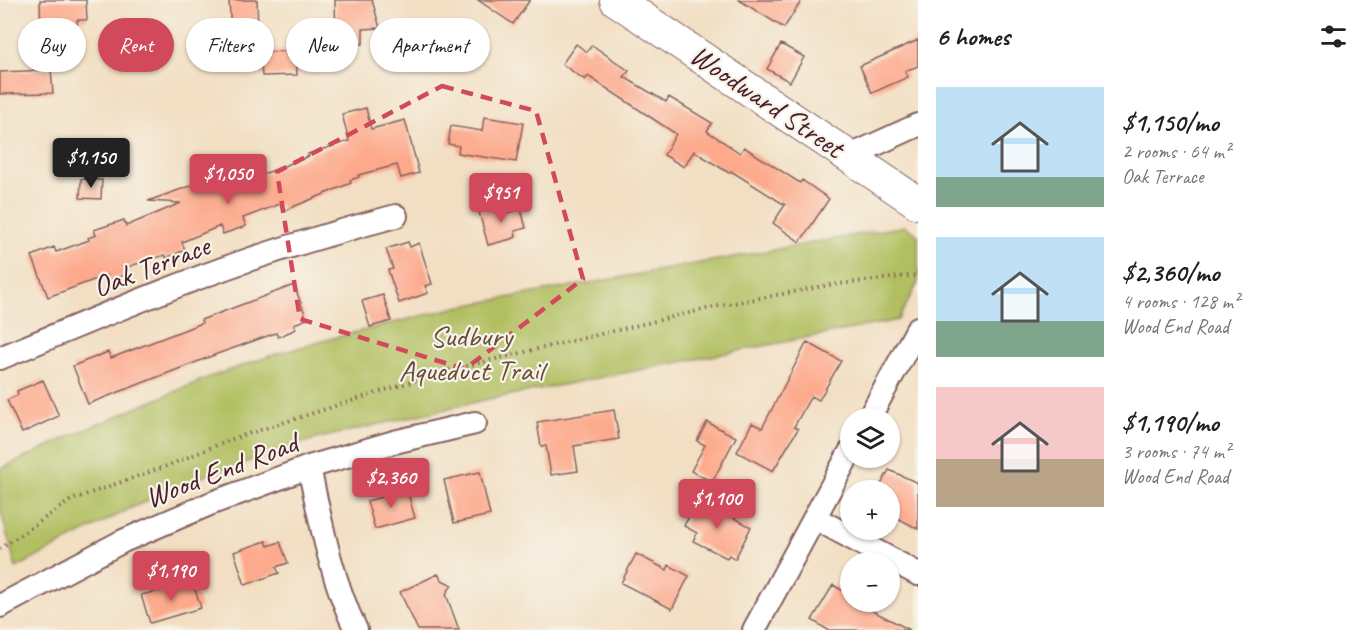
<!DOCTYPE html>
<meta charset="utf-8">
<style>
:root{--surface:#fff;--page:#f2f2f2;--text:#202124;--muted:#757577;--accent:#d1495b}
body{margin:0;font-family:Caveat,sans-serif;background:var(--page);color:var(--text);height:100vh;display:flex;flex-direction:column;font-size:22px;white-space:nowrap}
*{box-sizing:border-box;margin:0}
p{font-size:20px;color:var(--muted)}
.icon{flex:none;width:33px;height:33px;fill:none;stroke:currentColor;stroke-width:2;stroke-linecap:round;stroke-linejoin:round}
.map{position:relative;flex:1;overflow:hidden}
.panel{display:flex;flex-direction:column;background:var(--surface);width:450px}
.panel>*{flex:none}
.hud{position:absolute;left:18px;top:18px;width:570px;height:54px;display:flex;gap:12px}
.tools{position:absolute;left:840px;top:408px;display:grid;gap:12px}
.tools a{display:grid;place-items:center;width:60px;height:60px;border-radius:50%;background:var(--surface);box-shadow:0 2px 4px #0004;font-size:30px}
.price{position:absolute;translate:-50% -51px;padding:0 14px;border-radius:6px;background:var(--accent);color:#fff;font-size:20px;line-height:39px;filter:drop-shadow(0 2px 3px #0008)}
.price::after{content:'';position:absolute;left:50%;top:36px;width:18px;height:14px;margin-left:-9px;background:inherit;clip-path:polygon(0 0,100% 0,50% 100%)}
.price.active{background:#222;color:#fff}
ul{padding:0;list-style:none}
li{display:flex;align-items:center;gap:18px;height:150px;padding:0 18px}
li span{display:grid;place-items:center;flex:none;width:168px;height:120px;border-radius:0px;color:#555}
li>.icon{margin-inline-start:auto}
span .icon{width:72px;height:72px;fill:#fffc;stroke-width:1}
li b{font-size:26px}
h2{display:flex;justify-content:space-between;align-items:center;height:72px;padding:0 18px;font-size:26px}
.pill{padding:0 21px;border-radius:27px;background:var(--surface);box-shadow:0 2px 4px #0004;font-size:21px;line-height:54px}
.pill.active{background:var(--accent);color:#fff}
main{display:flex;flex:1;min-height:0}
.map>svg:first-child{display:block}
.green{fill:#b1bf61;stroke:#7e6f46;stroke-width:1.5}
.building{fill:#fda98b}
.lines{fill:none;stroke-linecap:round;stroke-linejoin:round}
.street-casing{stroke:#856260;stroke-width:26}
.secondary-casing{stroke:#856260;stroke-width:34}
.path{stroke:#856260;stroke-width:4;stroke-dasharray:1.5 4.5;stroke-linecap:butt}
.street{stroke:#fff;stroke-width:22}
.secondary{stroke:#fff;stroke-width:32}
.marked{fill:none;stroke:#d1495b;stroke-width:4.5;stroke-dasharray:12 8;stroke-linejoin:round}
.labels{text-anchor:middle;dominant-baseline:central;stroke-width:4.5;stroke-linejoin:round;paint-order:stroke}
.street-label{font-size:30px;fill:#4a1f2b;stroke:#f7f3e8}
.park-label{font-size:30px;fill:#694f3b;stroke:#f7f3e8}
</style>
<main>
<div class="map">
<svg width="918" height="630" viewBox="0 0 918 630">
<rect width="100%" height="100%" fill="#f7f3e8"/>
<filter id="ink" filterUnits="userSpaceOnUse"><feTurbulence type="fractalNoise" baseFrequency=".0167" numOctaves="2"/><feDisplacementMap in="SourceGraphic" scale="12" xChannelSelector="R" yChannelSelector="G"/><feConvolveMatrix kernelMatrix="1 2 1 2 8 2 1 2 1" color-interpolation-filters="sRGB"/></filter>
<filter id="wash" filterUnits="userSpaceOnUse"><feTurbulence type="fractalNoise" baseFrequency=".008" numOctaves="4" result="noise"/><feDisplacementMap in="SourceGraphic" scale="24" xChannelSelector="R" yChannelSelector="G"/><feGaussianBlur stdDeviation="1.35" result="paint"/><feColorMatrix in="noise" values="0 0 0 0 0 0 0 0 0 0 0 0 0 0 0 0 0 1.4 0 .05"/><feComposite in="paint" operator="in"/></filter>
<g filter="url(#wash)">
<rect width="100%" height="100%" fill="#f2dfc3"/>
<path class="green" d="M905,226L918,235V283L898,320L484,400L311,440L196,479L131,508L16,568L0,508V469L75,434L207,378L270,356L337,337L457,307Z"/>
<g id="blocks">
<path class="building" d="M40,0H86L87,20H77L78,43L53,44V34H41Z
M229,0H257L258,30L231,31Z
M335,0H372L380,28L363,29V44H336Z
M478,0H530L513,24Z
M739,0H802L784,28Z
M918,40V66L905,71L908,77L872,93L860,66Z
M576,44L587,52L592,45L629,71L624,77L666,102L669,97L712,123L707,131L740,153L744,147L800,183L802,180L829,199L800,242L773,223L785,205L731,171L729,173L694,151L684,167L664,155L676,134L588,76L585,80L562,64Z
M781,44L804,57L790,82L767,69Z
M296,51L297,75L262,76L260,52Z
M51,70L53,93L0,94V72Z
M366,108L371,129L405,120L419,173L401,178L397,165L358,175L359,177L350,180L351,183L283,211L280,204L243,218L246,226L223,234L220,226L182,242L185,250L166,258L165,255L127,267L129,274L108,280L107,275L48,297L32,256L54,247L56,252L89,240L88,238L96,235L94,230L124,220L126,226L181,203L148,201L221,175L224,184L235,180L236,185L309,156L308,154L349,141L342,114Z
M484,117L523,123L516,162L458,153L459,146L448,144L451,126L482,131Z
M81,179L102,180L101,199L80,198Z
M502,206L504,214L521,209L526,228L515,231L516,237L511,239L488,245L479,212Z
M408,242L410,247L419,243L432,284L425,286L428,293L399,303L388,270L393,269L386,249Z
M294,285L307,319L294,324L296,329L278,337L276,333L217,354L88,404L73,366L108,352L111,358L202,323L201,320Z
M383,295L391,321L370,327L362,301Z
M807,342L841,361L819,400L811,396L794,427L798,429L773,471L737,452L752,423L762,428Z
M43,380L59,416L22,433L7,400L18,395L17,391Z
M614,410L619,439L574,446L578,471L551,475L546,446H541L537,422Z
M707,422L736,437L712,482L691,471L705,445L697,441Z
M889,470L918,483V529L890,514V490H878Z
M480,472L490,515L454,523L444,480Z
M407,490L415,518L375,529L367,501Z
M698,499L751,527L735,559L729,555L727,558L693,541L697,533L684,526Z
M266,541L268,546L280,542L288,563L276,567L279,573L245,585L234,552Z
M636,554L667,570L669,565L689,576L672,609L621,583Z
M438,574L442,580L452,585L446,594L459,630H418L400,592Z
M193,583L201,608L150,623L141,595Z
M833,585L850,595V602H861L867,605L865,607L910,630H828L812,620Z"/>
</g>
</g>
<g filter="url(#ink)">
<use href="#blocks" fill-opacity="0" stroke="#856260" stroke-width="1.5"/>
<g class="lines">
<defs>
<path id="street" d="M850,156L918,125
M0,358C83,324 166,288 251,259C299,243 347,229 396,216
M869,418L918,328
M309,467C321,523 331,578 356,630
M815,518L918,574
M0,606L123,541L212,503L309,467L394,442L475,423
M754,630L850,452"/>
<path id="secondary" d="M616,0L918,203"/>
</defs>
<use href="#street" class="street-casing"/>
<use href="#secondary" class="secondary-casing"/>
<path class="path" d="M0,549L71,500L164,467L235,438L445,371L723,305L830,285L918,275"/>
<use href="#street" class="street"/>
<use href="#secondary" class="secondary"/>
</g>
</g>
<path class="marked" d="M442,86L536,111L583,279L465,369L300,319L277,172Z"/>
<g class="labels">
<g class="street-label">
<text transform="translate(767 101) rotate(34)">Woodward Street</text>
<text transform="translate(151 266) rotate(-21)">Oak Terrace</text>
<text transform="translate(221 470) rotate(-21)">Wood End Road</text>
</g>
<g class="park-label">
<text x="471" y="336">Sudbury<tspan x="471" dy="34">Aqueduct Trail</tspan></text>
</g>
</g>
</svg>
<div class="tools">
<a><svg class="icon" aria-label="layers" viewBox="0 0 24 24"><path d="M12 4l9 5-9 5-9-5zM3 14l9 5 9-5"/></svg></a>
<a>+</a>
<a>−</a>
</div>
<b class="price active" style="left:91px;top:189px">$1,150</b>
<b class="price" style="left:228px;top:205px">$1,050</b>
<b class="price" style="left:501px;top:224px">$951</b>
<b class="price" style="left:391px;top:509px">$2,360</b>
<b class="price" style="left:717px;top:530px">$1,100</b>
<b class="price" style="left:171px;top:602px">$1,190</b>
<div class="hud">
<a class="pill">Buy</a>
<a class="pill active">Rent</a>
<a class="pill">Filters</a>
<a class="pill">New</a>
<a class="pill">Apartment</a>
</div>
</div>
<section class="panel">
<h2>6 homes<svg class="icon" aria-label="filters" viewBox="0 0 24 24"><path d="M4 7h16M4 17h16"/><circle cx="9" cy="7" r="2"/><circle cx="15" cy="17" r="2"/></svg></h2>
<ul>
<li><span style="background:linear-gradient(#bfe0f5 75%,#7fa58c 0)"><svg class="icon" aria-label="home" viewBox="0 0 24 24"><path d="M3 11l9-7 9 7M6 9v11h12V9"/></svg></span><div><b>$1,150/mo</b><p>2 rooms · 64 m²</p><p>Oak Terrace</p></div></li>
<li><span style="background:linear-gradient(#bfe0f5 70%,#7fa58c 0)"><svg class="icon" aria-label="home" viewBox="0 0 24 24"><path d="M3 11l9-7 9 7M6 9v11h12V9"/></svg></span><div><b>$2,360/mo</b><p>4 rooms · 128 m²</p><p>Wood End Road</p></div></li>
<li><span style="background:linear-gradient(#f6c9c9 60%,#b9a48a 0)"><svg class="icon" aria-label="home" viewBox="0 0 24 24"><path d="M3 11l9-7 9 7M6 9v11h12V9"/></svg></span><div><b>$1,190/mo</b><p>3 rooms · 74 m²</p><p>Wood End Road</p></div></li>
</ul>
</section>
</main>
